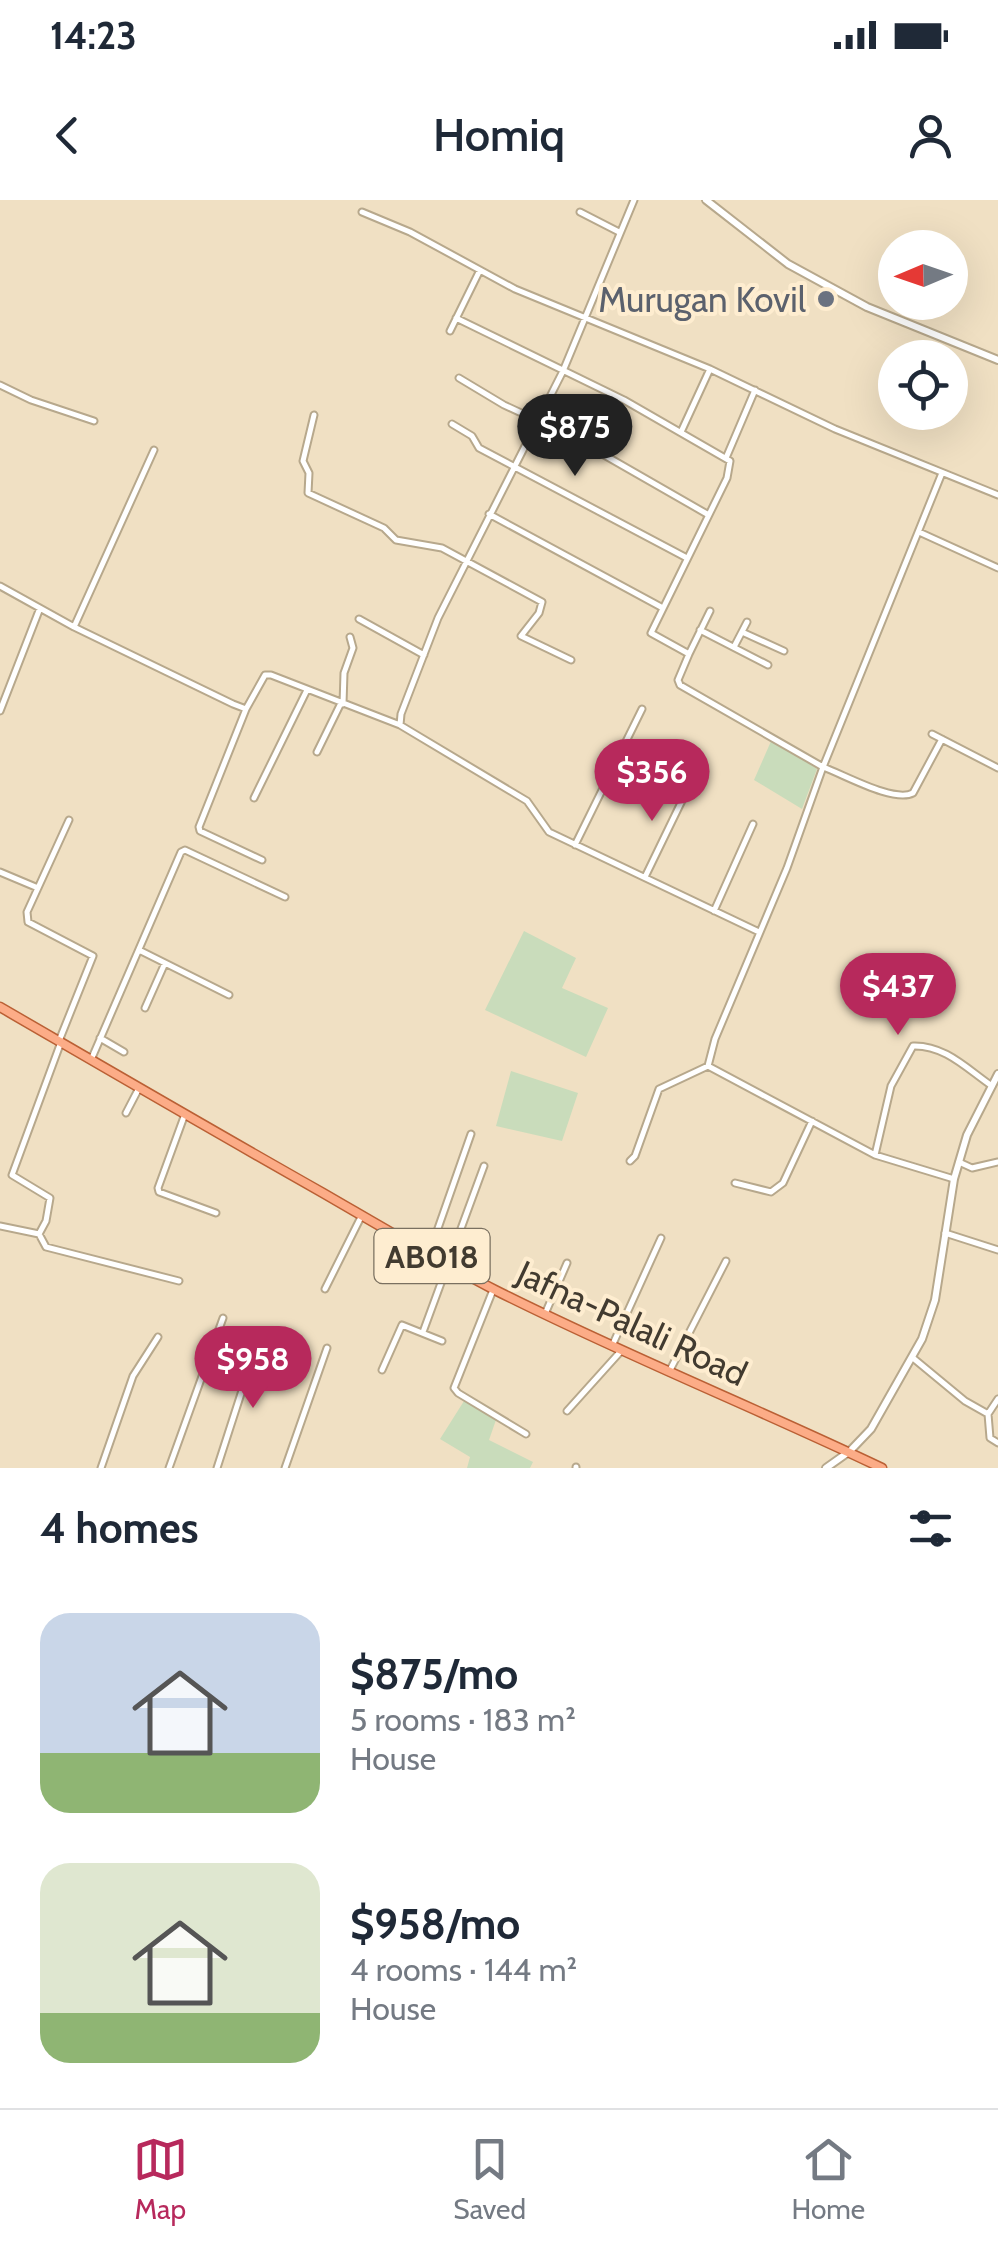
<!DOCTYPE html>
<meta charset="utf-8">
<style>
:root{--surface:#fff;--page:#f6f6f7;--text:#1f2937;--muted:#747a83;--line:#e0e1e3;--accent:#b7295c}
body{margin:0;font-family:Cabin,sans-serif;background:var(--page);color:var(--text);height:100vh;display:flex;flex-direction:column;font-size:38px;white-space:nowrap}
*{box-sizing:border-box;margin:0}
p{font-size:32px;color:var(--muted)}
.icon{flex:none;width:55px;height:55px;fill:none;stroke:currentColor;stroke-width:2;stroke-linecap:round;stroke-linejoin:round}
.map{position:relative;height:1268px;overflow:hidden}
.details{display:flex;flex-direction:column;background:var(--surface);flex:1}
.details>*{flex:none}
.needle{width:65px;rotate:268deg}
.tools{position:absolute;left:878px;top:30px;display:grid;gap:20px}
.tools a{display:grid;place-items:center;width:90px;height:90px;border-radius:50%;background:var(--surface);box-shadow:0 10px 40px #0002;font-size:50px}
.price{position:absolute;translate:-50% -85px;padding:0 22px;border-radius:35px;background:var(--accent);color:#fff;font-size:32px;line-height:65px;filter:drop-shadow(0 2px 5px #0008)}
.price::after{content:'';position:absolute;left:50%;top:60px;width:30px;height:22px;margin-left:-15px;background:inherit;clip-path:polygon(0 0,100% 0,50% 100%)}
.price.active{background:#222;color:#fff}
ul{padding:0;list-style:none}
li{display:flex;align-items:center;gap:30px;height:250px;padding:0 40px}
li span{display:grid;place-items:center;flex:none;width:280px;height:200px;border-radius:30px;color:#555}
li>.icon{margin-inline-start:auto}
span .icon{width:120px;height:120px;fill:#fffc;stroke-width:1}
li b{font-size:42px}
h2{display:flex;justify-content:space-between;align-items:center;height:120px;padding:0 40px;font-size:42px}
.status{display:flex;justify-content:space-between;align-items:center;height:70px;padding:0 50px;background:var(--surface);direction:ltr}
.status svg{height:28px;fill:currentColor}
header{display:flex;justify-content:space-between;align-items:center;height:130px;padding:0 40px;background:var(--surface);font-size:45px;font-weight:600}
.tabs{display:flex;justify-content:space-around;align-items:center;height:140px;border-top:2px solid var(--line);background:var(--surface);font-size:28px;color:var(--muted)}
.tabs a{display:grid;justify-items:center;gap:5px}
.tabs .active{color:var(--accent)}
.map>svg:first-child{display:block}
.green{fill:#c9dcbb}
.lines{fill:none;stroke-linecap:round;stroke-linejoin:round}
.minor-casing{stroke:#b7a88c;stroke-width:9}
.tertiary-casing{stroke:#b7a88c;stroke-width:10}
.primary-casing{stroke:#ba6035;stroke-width:11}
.minor{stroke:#fff;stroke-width:5}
.tertiary{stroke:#fff;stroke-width:6}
.primary{stroke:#fcac87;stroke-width:8}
.worship-dot{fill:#6b7280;stroke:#feedd0;stroke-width:4}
.labels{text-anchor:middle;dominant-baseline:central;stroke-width:8;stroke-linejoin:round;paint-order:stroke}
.shield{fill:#feedd0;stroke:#7a7060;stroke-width:2.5}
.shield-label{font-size:32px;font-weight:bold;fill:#423b30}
.worship-label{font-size:35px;fill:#5b616d;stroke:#feedd0;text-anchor:end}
.street-label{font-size:35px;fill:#423b30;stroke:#feedd0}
</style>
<div class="status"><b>14:23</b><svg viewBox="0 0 49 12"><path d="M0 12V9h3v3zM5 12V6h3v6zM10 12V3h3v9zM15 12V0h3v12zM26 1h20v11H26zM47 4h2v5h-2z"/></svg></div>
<header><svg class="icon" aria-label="back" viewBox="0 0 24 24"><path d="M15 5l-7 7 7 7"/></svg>Homiq<svg class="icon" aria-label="person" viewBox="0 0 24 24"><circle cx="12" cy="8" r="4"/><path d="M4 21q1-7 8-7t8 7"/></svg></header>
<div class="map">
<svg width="998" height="1268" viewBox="0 0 998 1268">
<rect width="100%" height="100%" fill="#f0e0c3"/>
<path class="green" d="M772,539L817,569L802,609L754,580Z
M524,731L576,758L562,788L608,808L586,857L485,810Z
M511,871L578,893L562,941L496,926Z
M464,1201L497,1217L489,1240L533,1262L530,1268H467L470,1257L440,1239Z"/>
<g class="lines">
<defs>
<path id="minor" d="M634,0L563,171L438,418L401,514L400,525L527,601L549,632L759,732
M362,12L410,32L515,89L710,169L835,229L998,295
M580,12L619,32
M456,118L624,200L730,261L727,278L651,433L689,454L678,480L680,485L823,567L942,273
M450,131L480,70
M459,178L504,205L571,236L707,314
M0,185L31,200L94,221
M314,215L303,261L309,273L308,293L384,328L396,340L442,348L542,402L539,413L521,436L571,460
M452,224L472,236L479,248L685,357
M681,232L710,169
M726,258L755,190
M489,314L661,407
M919,332L998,368
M0,386L74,427L233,504L246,509L265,475H271L400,525
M359,419L424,455
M74,427L154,250
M700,430L768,465
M742,432L784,451
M734,447L747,422
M689,454L710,411
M343,504L344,473L353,448L350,437
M246,509L199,627L200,631L262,660
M0,511L40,408
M932,534L998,568
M942,539L913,593C894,603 845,575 823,567L787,668L715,839L708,866L875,955L954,979
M317,552L341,503
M254,598L307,490
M575,645L642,509
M0,672L38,688
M645,677L692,580V576L669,566
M714,711L753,624
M139,750L229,795
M145,808L165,763
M100,838L124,852
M59,841L93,756L28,722L27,712L69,620
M91,860L181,652L185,650L285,697
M126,913L139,888
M185,914L158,988L159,992L216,1013
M875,955L891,886L913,846C945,845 967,869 992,886
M630,961L635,956L659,889L708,866
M959,962L972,968L998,962
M735,983L771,992L783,983L812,921
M0,1026L39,1034L46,1021L50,998L12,975L61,842
M945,1033L998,1050
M39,1034L46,1047L179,1081
M429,1054L471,934
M325,1089L362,1015
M493,1090L454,1188L458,1193L526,1234
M545,1114L567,1063
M423,1132L484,966
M612,1146L661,1038
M913,1158L965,1201L988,1214L990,1238L998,1243
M382,1170L402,1125L442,1141
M669,1172L726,1061
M567,1211L621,1151
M988,1214L998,1199
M101,1268L133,1176L158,1137
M169,1268L223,1118
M217,1268L257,1144
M285,1268L327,1148
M576,1268V1267"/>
<path id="tertiary" d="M706,0L788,64L867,107L998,160
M826,1268L850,1251L871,1229L922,1139L935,1100L954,979L967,935L998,874"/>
<path id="primary" d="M0,807C107,869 215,932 323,993C380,1026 437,1060 495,1090C622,1154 754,1207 882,1268"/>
</defs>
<use href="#minor" class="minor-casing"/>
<use href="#tertiary" class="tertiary-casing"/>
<use href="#primary" class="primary-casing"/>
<use href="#minor" class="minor"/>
<use href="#tertiary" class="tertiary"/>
<use href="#primary" class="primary"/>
</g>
<circle class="worship-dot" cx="826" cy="99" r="10"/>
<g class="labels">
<rect class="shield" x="374.5" y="1029" width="115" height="54" rx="8"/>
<g class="shield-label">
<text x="432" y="1056">AB018</text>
</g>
<g class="worship-label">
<text x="806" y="99">Murugan Kovil</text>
</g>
<g class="street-label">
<text transform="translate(632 1123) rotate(25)">Jafna-Palali Road</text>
</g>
</g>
</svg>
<div class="tools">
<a><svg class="needle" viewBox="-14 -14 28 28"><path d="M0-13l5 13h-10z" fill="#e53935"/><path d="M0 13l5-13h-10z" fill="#747a83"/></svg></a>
<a><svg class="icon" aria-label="locate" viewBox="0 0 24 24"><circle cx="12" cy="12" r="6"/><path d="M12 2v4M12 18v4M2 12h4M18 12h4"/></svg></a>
</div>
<b class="price active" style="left:575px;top:279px">$875</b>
<b class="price" style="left:652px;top:624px">$356</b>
<b class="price" style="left:898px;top:838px">$437</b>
<b class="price" style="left:253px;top:1211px">$958</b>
</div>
<section class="details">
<h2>4 homes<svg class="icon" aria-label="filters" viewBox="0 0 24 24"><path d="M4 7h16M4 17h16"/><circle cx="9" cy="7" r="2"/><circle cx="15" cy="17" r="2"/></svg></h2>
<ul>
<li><span style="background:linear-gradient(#c9d6e8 70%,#8fb573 0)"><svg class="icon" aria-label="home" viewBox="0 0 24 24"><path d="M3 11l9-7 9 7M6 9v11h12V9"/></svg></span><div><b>$875/mo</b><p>5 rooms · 183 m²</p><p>House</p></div></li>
<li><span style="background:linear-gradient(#dfe7d0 75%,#8fb573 0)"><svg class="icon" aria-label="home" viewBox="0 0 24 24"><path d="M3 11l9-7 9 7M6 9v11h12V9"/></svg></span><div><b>$958/mo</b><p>4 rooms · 144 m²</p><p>House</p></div></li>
</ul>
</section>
<nav class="tabs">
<a class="active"><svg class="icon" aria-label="map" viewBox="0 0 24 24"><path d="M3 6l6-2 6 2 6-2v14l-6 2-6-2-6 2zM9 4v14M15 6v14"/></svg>Map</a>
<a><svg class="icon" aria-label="saved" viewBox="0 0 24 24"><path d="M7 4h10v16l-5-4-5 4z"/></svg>Saved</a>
<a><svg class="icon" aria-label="home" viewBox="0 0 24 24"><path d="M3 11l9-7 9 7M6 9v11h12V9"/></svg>Home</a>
</nav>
